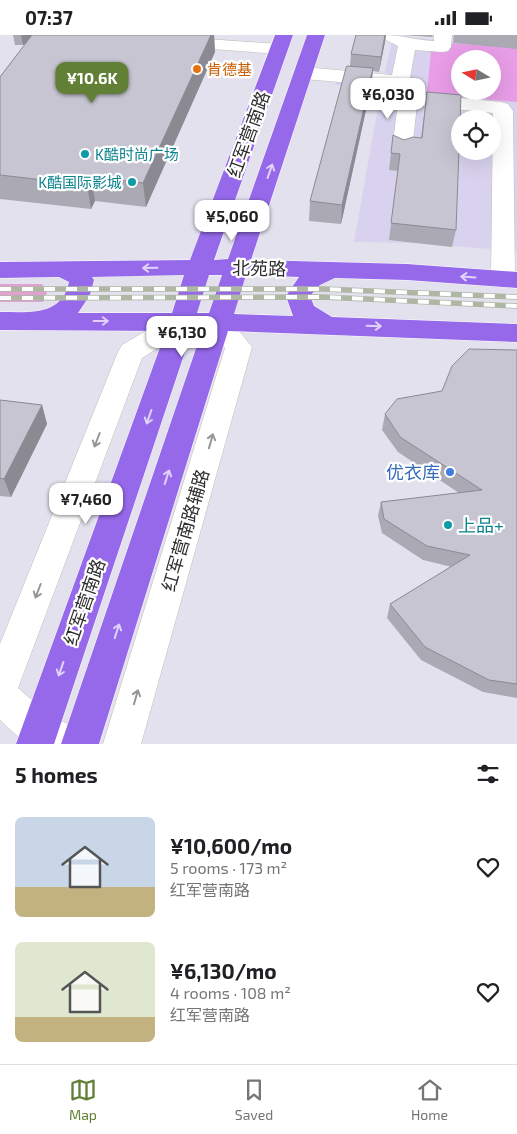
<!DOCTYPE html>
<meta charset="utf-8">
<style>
:root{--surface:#fff;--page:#f6f6f6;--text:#202124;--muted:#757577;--line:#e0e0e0;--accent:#617f35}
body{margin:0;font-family:"Exo 2","Noto Sans SC",sans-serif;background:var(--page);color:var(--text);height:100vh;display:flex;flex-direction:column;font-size:19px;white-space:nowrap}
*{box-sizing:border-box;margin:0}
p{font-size:16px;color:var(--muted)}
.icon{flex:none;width:28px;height:28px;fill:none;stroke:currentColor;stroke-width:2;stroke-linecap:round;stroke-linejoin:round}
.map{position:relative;height:709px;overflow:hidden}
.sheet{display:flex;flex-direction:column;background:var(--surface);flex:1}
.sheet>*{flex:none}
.needle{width:32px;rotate:280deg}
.fabs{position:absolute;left:451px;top:15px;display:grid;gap:10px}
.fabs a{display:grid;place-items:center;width:50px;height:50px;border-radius:50%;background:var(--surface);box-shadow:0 5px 20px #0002;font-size:25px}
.price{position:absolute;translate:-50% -42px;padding:0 11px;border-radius:10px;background:#fff;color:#222;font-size:16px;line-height:32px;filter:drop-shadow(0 1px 2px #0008)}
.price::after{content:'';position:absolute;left:50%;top:30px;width:15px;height:11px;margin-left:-8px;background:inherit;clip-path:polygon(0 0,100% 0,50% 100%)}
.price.selected{background:var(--accent);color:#fff}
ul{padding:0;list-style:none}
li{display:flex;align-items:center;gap:15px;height:125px;padding:0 15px}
li span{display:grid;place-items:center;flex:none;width:140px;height:100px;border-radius:8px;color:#555}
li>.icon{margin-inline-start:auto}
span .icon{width:60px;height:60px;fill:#fffc;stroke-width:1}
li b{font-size:21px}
h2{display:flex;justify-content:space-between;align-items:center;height:60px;padding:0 15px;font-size:21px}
.status{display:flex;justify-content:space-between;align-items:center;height:35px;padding:0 25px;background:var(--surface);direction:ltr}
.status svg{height:14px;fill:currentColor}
.tab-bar{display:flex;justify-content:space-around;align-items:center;height:70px;border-top:1px solid var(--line);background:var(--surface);font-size:14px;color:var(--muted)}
.tab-bar a{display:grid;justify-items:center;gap:2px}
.tab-bar .selected{color:var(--accent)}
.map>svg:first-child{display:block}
.education{fill:#d9d2ee;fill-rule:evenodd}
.green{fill:#e1a1d2}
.pitch{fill:#e89de7;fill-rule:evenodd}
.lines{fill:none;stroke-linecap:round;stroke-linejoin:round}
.minor-casing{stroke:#bcc0b4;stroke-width:1}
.major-casing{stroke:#fff;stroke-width:1}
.minor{fill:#fff;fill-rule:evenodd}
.major{fill:#9669eb;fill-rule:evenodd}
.rail-casing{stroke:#aeb7a4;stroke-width:5.5}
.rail{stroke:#fff;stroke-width:4;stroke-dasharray:11;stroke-linecap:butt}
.wall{fill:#aba9b4}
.shaded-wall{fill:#8b8a92}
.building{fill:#c7c5d1;stroke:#8b8a92}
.oneway{stroke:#e0d2f9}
.oneway2{stroke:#969696}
.food-dot{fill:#e8710a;stroke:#fff;stroke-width:2}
.culture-dot{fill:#0f9aa8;stroke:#fff;stroke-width:2}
.shop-dot{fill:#3f7fe0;stroke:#fff;stroke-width:2}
.labels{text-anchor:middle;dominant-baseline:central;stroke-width:4.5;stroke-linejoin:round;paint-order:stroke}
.far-food-label{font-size:15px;fill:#c56008;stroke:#fff;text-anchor:start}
.far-culture-label{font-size:15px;fill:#0d838f;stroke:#fff;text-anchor:start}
.street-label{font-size:18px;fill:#2e2e2e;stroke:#fff}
.shop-label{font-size:18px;fill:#366cbe;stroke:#fff;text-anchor:end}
.culture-label{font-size:18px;fill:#0d838f;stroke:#fff;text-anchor:start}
</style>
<div class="status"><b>07:37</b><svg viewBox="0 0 49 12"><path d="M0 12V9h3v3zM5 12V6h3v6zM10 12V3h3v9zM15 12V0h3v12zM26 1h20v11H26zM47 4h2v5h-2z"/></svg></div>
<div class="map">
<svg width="517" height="709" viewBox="0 0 517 709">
<rect width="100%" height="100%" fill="#e3e1ee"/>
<path class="education" d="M440,0H517V216L414,208L354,207L381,55L335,50L339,38L384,42L392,5L401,2L439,5ZM460,24H492V56H460ZM460,84H492V116H460Z"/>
<path class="green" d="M0,249H42L47,258L43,267H0Z"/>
<path class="pitch" d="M447,8L517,13V67L427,59L431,15ZM460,24H492V56H460Z"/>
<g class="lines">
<defs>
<path id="minor" d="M384,0C401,0 416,5 434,6V0H452L451,12L448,16L442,17L415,15L410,43L417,51L418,59L501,67L508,69L513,76L515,244L512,250L503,252L494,250L491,244L493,78L417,70L412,114L409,118L402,120L395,118L392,114L399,61L398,52L304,44L297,42L295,38L297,34L304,32L392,40L398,11L386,5Z
M178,2L279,9L285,10L288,14L285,18L279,19L172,11L169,7L172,3Z
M182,277L191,280L195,286L191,292L142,323L18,653L51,682L85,696L91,709H26L0,685V609L118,317L122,310L173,280Z
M218,278L227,281L252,312L141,709H103L225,313L205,287L209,281Z"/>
<path id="major" d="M275,0H293L214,225L228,224L307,0H325L251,225L407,229L517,237V253L407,245L335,243L320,250L310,261L314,271L332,282L517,289V307L228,296L99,709H61L202,296H192L54,709H16L166,296L0,295V277C28,277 62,282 69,247L59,242L0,243V227L190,225ZM184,240L172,278H78L90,260L94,245L92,242ZM209,240H222L209,278H197ZM246,240L299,242L286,261L293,281L234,279Z"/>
</defs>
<use href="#minor" class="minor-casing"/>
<use href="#major" class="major-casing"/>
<use href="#minor" class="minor"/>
<use href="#major" class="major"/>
<defs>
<path id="rail" d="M0,254H323L517,262
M0,263L323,262L517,271"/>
</defs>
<use href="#rail" class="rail-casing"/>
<use href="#rail" class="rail"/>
</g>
<path class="wall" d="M13,0H214L215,17L146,172L95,166L91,174L0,164V42L26,8L23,10H15Z
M356,0H386L379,37L373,36L371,52L341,189L309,186L310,166L350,31L351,19Z
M402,0H433L432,2Z
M454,0H517V14L453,8Z
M427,57L456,195L452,212L389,205L398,136L389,135L391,118L404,105L421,103Z
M517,315V663L483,657L421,625L387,583L390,569L452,532L423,525L382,498L378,481L381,467L459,458L398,417L382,395L385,379L442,356Z
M0,365L42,370L47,389L11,462L0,461Z"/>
<path class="shaded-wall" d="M21,0H35L23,10Z
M211,0H214L215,17L146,172L143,148Z
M385,0H386L385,7L379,37L381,22Z
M373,33L371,52L341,189L342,170Z
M91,142L95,166L91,174L87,150Z
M42,370L47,389L11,462L4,444Z"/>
<path class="building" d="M32,0H211L143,148L91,142L87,150L0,140V42Z
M356,0H385L381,22L351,19Z
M347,31L373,33L342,170L310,166L346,33Z
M427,57L461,60L456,195L391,188L400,119L391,118L393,100L404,105L413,102L422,103Z
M469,314L517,315V649L489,645L425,612L390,569L470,520L427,511L384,484L381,467L482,455L400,402L385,379L397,364L442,356L452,331Z
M0,365L42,370L4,444L0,443Z"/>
<defs><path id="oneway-shaft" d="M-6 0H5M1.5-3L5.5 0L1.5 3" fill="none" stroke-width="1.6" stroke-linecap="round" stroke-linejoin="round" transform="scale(1.25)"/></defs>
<g class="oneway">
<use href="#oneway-shaft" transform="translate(270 136) rotate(-71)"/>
<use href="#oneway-shaft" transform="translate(150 233) rotate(179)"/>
<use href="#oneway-shaft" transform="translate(468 242) rotate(-176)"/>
<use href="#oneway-shaft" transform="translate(101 286)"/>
<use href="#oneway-shaft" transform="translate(374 291) rotate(2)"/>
<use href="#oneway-shaft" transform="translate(149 382) rotate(109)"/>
<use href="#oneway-shaft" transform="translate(167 442) rotate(-72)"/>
<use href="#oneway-shaft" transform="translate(117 596) rotate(-72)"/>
<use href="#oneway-shaft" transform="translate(61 634) rotate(109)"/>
</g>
<g class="oneway2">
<use href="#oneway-shaft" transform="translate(97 405) rotate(111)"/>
<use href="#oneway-shaft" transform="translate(211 406) rotate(-74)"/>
<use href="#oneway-shaft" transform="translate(38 556) rotate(111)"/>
<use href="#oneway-shaft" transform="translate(136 662) rotate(-74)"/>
</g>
<circle class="food-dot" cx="197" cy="34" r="5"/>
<g class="culture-dot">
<circle cx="85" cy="119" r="5"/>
<circle cx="132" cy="147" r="5"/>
<circle cx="448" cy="490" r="5"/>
</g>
<circle class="shop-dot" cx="450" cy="437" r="5"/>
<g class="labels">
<g class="far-food-label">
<text x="207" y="34">肯德基</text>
</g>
<g class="far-culture-label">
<text x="95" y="119">K酷时尚广场</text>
<text x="122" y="147" text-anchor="end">K酷国际影城</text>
</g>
<g class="street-label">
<text transform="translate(248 99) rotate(-70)">红军营南路</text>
<text transform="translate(259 233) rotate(1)">北苑路</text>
<text transform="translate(185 495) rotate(-74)">红军营南路辅路</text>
<text transform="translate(84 567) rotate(-71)">红军营南路</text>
</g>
<g class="shop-label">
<text x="440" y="437">优衣库</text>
</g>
<g class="culture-label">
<text x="458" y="490">上品+</text>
</g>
</g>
</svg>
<div class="fabs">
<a><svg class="needle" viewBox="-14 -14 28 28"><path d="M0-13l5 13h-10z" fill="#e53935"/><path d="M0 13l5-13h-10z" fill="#757577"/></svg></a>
<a><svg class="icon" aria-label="locate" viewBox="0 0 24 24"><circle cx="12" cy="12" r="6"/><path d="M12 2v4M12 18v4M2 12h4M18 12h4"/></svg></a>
</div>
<b class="price selected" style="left:92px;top:69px">¥10.6K</b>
<b class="price" style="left:388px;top:85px">¥6,030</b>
<b class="price" style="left:232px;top:207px">¥5,060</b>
<b class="price" style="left:182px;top:323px">¥6,130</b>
<b class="price" style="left:86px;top:490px">¥7,460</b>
</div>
<section class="sheet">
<h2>5 homes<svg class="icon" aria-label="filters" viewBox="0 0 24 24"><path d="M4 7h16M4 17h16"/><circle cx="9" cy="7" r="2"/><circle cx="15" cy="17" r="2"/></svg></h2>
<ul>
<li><span style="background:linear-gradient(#c9d6e8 70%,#c2b280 0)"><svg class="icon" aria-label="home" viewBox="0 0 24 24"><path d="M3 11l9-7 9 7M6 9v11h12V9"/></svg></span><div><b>¥10,600/mo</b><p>5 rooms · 173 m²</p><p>红军营南路</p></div><svg class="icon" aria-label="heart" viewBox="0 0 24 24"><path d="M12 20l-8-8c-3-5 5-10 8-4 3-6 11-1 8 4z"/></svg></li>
<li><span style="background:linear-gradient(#dfe7d0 75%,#c2b280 0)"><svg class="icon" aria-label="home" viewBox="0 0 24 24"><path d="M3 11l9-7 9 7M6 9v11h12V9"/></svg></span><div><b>¥6,130/mo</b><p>4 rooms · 108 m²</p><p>红军营南路</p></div><svg class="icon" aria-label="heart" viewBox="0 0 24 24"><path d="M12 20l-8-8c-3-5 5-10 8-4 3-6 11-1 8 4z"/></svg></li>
</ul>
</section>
<nav class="tab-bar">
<a class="selected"><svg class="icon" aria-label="map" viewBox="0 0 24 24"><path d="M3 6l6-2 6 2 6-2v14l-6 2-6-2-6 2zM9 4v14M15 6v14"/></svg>Map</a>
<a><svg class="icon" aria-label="saved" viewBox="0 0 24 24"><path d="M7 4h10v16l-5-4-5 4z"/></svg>Saved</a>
<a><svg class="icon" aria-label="home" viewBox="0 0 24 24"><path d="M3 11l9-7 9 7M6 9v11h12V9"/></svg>Home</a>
</nav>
